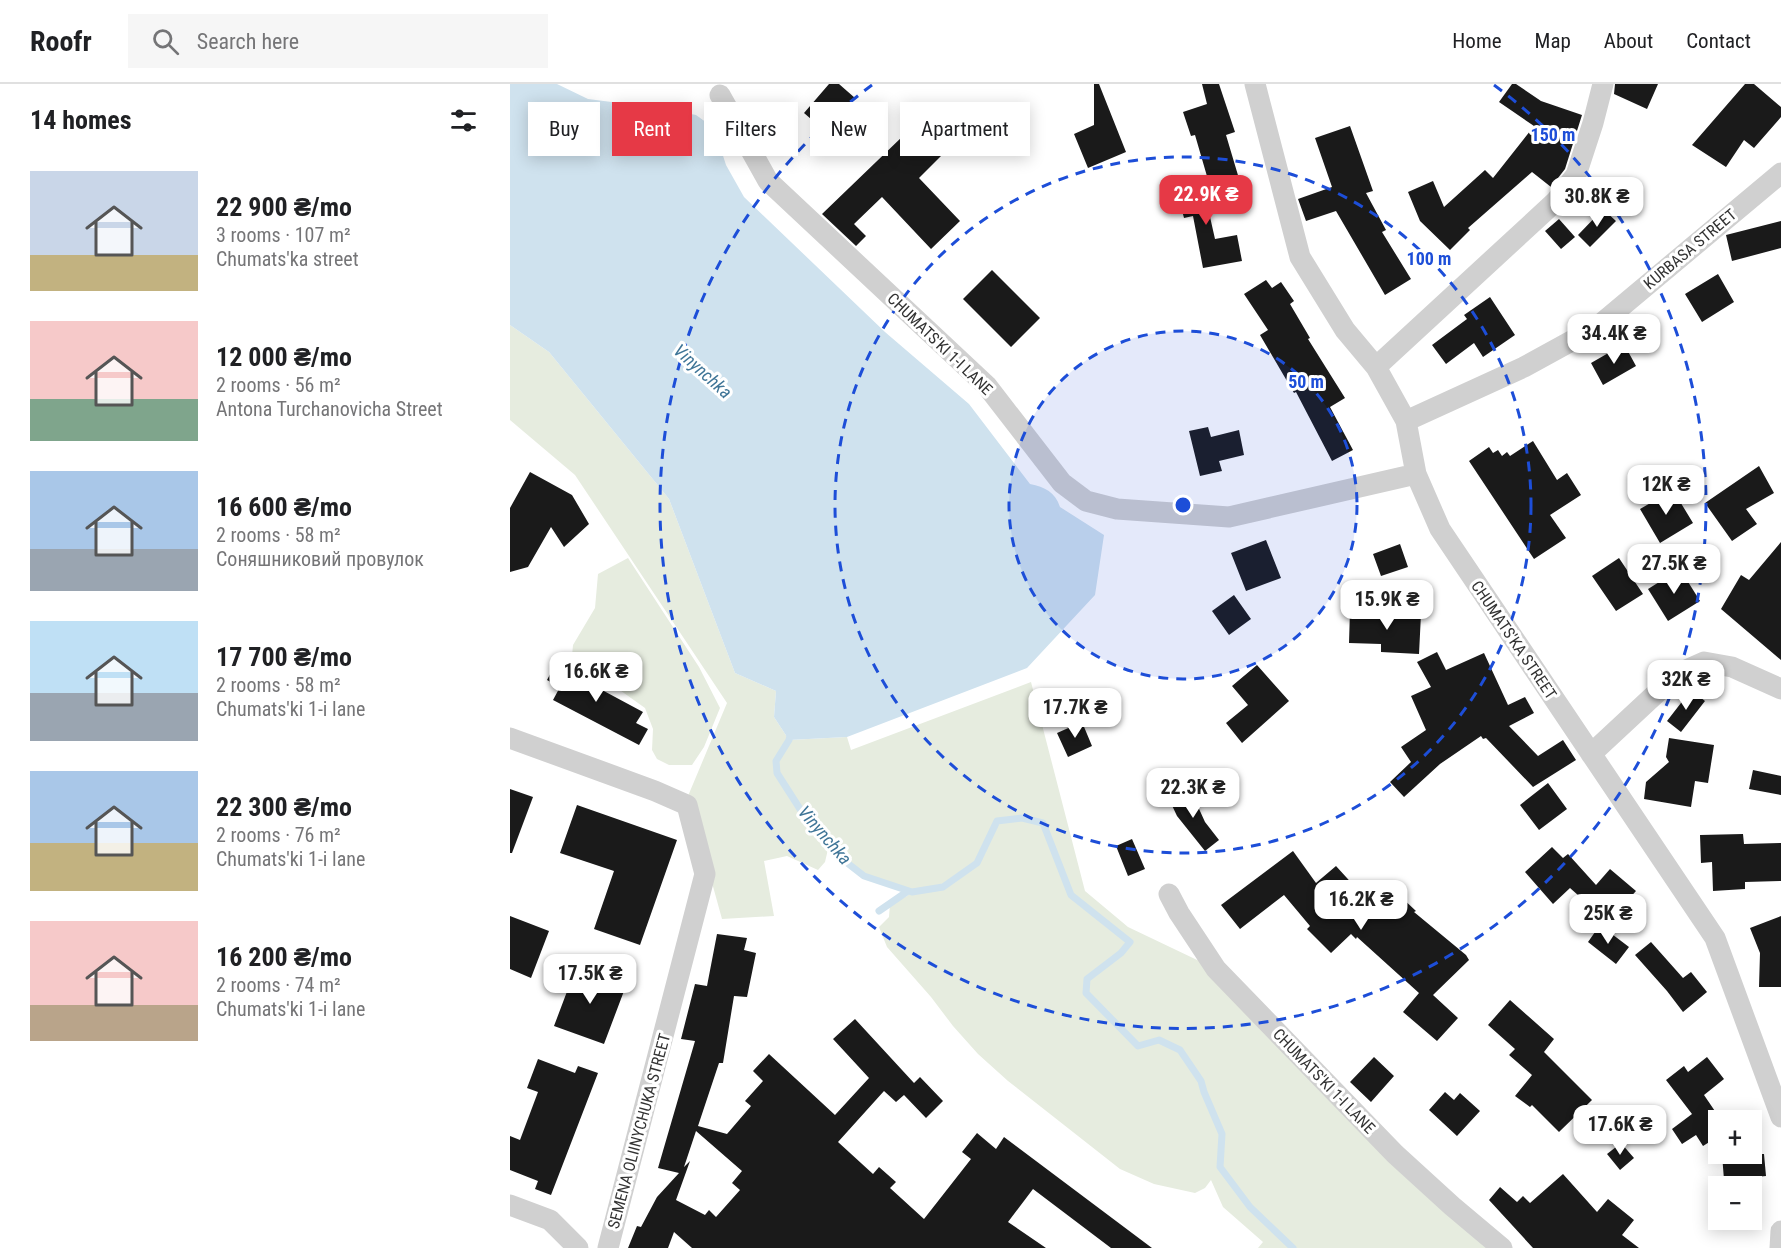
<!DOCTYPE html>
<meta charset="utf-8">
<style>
:root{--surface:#fff;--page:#f6f6f6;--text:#202124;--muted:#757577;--line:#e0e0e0;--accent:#e63946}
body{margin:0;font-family:"Roboto Condensed",sans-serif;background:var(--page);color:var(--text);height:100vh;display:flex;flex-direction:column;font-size:22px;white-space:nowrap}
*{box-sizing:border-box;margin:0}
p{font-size:20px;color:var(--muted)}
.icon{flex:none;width:33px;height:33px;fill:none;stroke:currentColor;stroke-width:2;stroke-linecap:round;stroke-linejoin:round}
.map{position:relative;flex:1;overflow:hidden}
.drawer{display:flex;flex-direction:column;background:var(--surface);width:510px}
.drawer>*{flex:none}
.top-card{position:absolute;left:18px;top:18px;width:570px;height:54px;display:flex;gap:12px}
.tools{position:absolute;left:1198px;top:1026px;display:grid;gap:12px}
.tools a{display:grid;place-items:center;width:54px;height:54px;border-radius:0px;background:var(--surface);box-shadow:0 3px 15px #0003;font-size:30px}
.price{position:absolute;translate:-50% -51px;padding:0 14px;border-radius:12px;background:#fff;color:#222;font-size:20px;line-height:39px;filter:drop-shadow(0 2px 3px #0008)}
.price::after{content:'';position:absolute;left:50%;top:36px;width:18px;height:14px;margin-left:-9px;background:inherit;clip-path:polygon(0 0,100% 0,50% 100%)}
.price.selected{background:var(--accent);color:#fff}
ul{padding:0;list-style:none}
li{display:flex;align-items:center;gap:18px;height:150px;padding:0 30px}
li span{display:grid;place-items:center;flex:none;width:168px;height:120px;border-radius:0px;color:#555}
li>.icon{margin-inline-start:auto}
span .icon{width:72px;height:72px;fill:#fffc;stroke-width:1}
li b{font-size:26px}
h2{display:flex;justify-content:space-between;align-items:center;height:72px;padding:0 30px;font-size:26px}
.pill{padding:0 21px;border-radius:0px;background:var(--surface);box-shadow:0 3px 15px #0003;font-size:21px;line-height:54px}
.pill.selected{background:var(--accent);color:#fff}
header{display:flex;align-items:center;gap:36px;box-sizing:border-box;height:84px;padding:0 30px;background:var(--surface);border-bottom:2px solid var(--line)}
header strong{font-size:28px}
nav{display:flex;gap:33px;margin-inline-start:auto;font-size:21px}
.search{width:420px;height:54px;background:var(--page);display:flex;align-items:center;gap:15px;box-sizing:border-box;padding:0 21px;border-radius:0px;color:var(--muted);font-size:22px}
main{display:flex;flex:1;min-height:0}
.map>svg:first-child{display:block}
.green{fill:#e6ecdf}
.water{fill:#cfe2ee}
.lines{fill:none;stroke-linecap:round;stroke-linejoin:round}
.stream{stroke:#cfe2ee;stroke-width:7}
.building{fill:#1a1a1a;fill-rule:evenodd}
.minor{stroke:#d0d0d0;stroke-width:21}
.ring{fill:none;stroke:#1d4ed8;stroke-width:3;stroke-dasharray:10 8}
.labels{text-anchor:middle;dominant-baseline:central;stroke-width:6;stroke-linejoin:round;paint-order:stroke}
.street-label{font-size:16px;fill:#333;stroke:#fff}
.water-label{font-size:18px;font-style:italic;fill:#3f7597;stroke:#fff}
.centre{fill:#1d4ed8;stroke:#fff;stroke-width:3}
.ring-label{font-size:18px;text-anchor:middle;font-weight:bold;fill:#1d4ed8;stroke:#fff;stroke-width:6;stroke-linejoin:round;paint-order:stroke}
</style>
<header>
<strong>Roofr</strong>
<div class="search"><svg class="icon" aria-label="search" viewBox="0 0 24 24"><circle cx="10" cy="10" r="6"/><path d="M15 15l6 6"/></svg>Search here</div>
<nav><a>Home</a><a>Map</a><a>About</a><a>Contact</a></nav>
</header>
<main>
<section class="drawer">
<h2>14 homes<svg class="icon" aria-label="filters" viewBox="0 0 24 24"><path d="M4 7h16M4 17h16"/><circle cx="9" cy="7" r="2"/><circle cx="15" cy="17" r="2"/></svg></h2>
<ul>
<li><span style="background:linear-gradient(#c9d6e8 70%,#c2b280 0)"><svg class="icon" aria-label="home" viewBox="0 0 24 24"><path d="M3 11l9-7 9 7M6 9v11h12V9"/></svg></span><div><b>22 900 ₴/mo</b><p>3 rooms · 107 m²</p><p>Chumats'ka street</p></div></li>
<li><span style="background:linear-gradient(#f6c9c9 65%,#7fa58c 0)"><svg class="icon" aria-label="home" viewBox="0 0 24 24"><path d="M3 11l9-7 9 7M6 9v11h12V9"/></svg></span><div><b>12 000 ₴/mo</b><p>2 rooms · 56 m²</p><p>Antona Turchanovicha Street</p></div></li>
<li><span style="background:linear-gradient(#a9c7e8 65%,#9aa5b1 0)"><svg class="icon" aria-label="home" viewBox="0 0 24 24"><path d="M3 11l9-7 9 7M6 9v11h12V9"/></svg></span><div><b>16 600 ₴/mo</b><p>2 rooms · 58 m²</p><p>Соняшниковий провулок</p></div></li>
<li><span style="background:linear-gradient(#bfe0f5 60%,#9aa5b1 0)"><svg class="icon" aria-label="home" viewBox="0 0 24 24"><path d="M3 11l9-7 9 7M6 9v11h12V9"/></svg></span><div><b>17 700 ₴/mo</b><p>2 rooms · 58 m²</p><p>Chumats'ki 1-i lane</p></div></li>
<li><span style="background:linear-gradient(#a9c7e8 60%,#c2b280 0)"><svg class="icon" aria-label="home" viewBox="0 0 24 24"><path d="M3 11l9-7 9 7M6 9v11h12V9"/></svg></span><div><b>22 300 ₴/mo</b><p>2 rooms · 76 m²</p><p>Chumats'ki 1-i lane</p></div></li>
<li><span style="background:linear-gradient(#f6c9c9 70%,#b9a48a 0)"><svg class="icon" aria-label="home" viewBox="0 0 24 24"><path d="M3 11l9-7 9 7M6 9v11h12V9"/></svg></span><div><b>16 200 ₴/mo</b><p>2 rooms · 74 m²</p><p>Chumats'ki 1-i lane</p></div></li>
</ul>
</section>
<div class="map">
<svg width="1271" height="1164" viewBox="0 0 1271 1164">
<rect width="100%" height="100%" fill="#fff"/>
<path class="green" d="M0,241L39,268L159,415L225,589L266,607L264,633L279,656L337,653L341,666L521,598L575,807L618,843L706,885L992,1164H748L753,1158L713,1123L701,1096L695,1104L685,1109L644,1100L610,1085L498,997L468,970L443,942L421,913L377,863L369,843L379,833L380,820L397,812L401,808C368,797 342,791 319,761L315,778L308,786L277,772L254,777L264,832L212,835L178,712L217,619L65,391L0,336Z
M118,474L189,583L210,624L194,663L182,681H159L147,675L142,666L143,645L135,624L62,572L63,561L85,524L88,490Z"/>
<path class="water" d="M0,0H47L78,15L149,24L186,31L204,44L216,81L234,113L375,248L459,320L520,400C535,403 545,408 550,423L594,451L585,511L517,584L337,653L279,656L264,633L266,607L225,589L159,415L39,268L0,241Z"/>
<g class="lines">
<path class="stream" d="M281,647L279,656L266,677L267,689L290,725L327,771L354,792L402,808L433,803L467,779L487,737L512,734L533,739L561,811L620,858L611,869L577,895L576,909L628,962L649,956L670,966L691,997L694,1008L712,1050L710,1083L740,1123L783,1164
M369,827L398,807"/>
</g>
<path class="building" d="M319,0H329L345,14L315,47L294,29Z
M584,0H589L616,68L578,84L564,50L584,41Z
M692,0H709L725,48L716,51L730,98L701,106L685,51L681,52L673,28L697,20Z
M1002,0H1006L1031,17L1072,31L1055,85L1041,103L1022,88L958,144L960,146L940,166L910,137L898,108L923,97L934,123L975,86L983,94L1024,42L989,18Z
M1105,0H1148L1137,25L1104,10Z
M1235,0H1244L1271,23V33L1244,64L1234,56L1216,83L1182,61Z
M421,25L449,54L409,94L450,137L421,165L372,113L344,140L356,152L346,162L312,130Z
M840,42L863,107L856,109L876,146L872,148L901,195L875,211L826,127L796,137L788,115L822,103L805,54Z
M691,93L705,155L727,151L732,177L693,184L683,132L674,134L665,100Z
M1093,125L1106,137L1080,163L1068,151Z
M1049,135L1065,153L1051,165L1035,147Z
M1271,137V164L1222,177L1216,151Z
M482,186L530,234L501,263L453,215Z
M1208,190L1224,218L1192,238L1175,210Z
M756,196L762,204L771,198L784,217L780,220L800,254L798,255L835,314L820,323L843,366L822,377L786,308L784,309L750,251L758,246L734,210Z
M980,213L1005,251L973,273L964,259L936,280L922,261L957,235L954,231Z
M1114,260L1126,282L1093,301L1081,279Z
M698,343L701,353L729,346L734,371L709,377L712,387L690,392L679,347Z
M1023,357L1047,396L1057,389L1071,411L1040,431L1056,454L1024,475L959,377L979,363L983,369L988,366L992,372L997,368L1000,372Z
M1249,382L1264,409L1236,425L1247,440L1222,457L1195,419Z
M20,388L62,411L79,440L54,463L41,443L18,483L0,488V424Z
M1163,406L1183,439L1150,459L1130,425Z
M756,456L771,494L736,507L721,469Z
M1271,458V576L1211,525L1231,491L1239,496Z
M890,460L898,483L871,492L863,470Z
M1109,474L1133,510L1106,527L1082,492Z
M1170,485L1190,517L1158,537L1138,505Z
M724,511L741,535L719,551L702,527Z
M840,526L911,530L909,570L871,568V560L839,559Z
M927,568L936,586L974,569L998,621L1015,613L1024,629L999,642L1028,672L1053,656L1066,676L1023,703L976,654L973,655L971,652L930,680L894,713L880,698L901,678L891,663L916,646L901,612L921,603L907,578Z
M46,579L63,588L66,582L83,592L79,599L133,628L126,639L138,645L129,661L43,616L50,603L37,596Z
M747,581L779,617L732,659L716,639L738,621L722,602Z
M1181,606L1195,617L1171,648L1157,637Z
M572,638L582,662L558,673L547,649Z
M1159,654L1204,661L1198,699L1185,697L1181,723L1134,715L1136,698L1159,678L1156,673Z
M1243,686L1271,692V711L1239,705Z
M1038,699L1057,725L1029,746L1010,721Z
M0,705L23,713L2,769H0Z
M680,705L695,738L709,756L695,767L667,732L659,715Z
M67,721L167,756L130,861L84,845L104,787L50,769Z
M1233,750L1234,760L1271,759V797L1235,798V805L1203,807L1202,778L1191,779L1190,751Z
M622,755L635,785L618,792L606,762Z
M1042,763L1053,774L1058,770L1086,801L1100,785L1126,807L1115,819L1122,826L1105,844L1060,804L1043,820L1015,788Z
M783,767L806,799L826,782L857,816L861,812L877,826L890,812L906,827L904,828L956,871L959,876L923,911L948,934L927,957L893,928L909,909L847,853L846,855L841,850L821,869L797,845L800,842L774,811L730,845L711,821Z
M0,832L39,847L21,894L0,885Z
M1271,832V903H1249L1250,869L1240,844Z
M1090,841L1119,863L1106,880L1078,858Z
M207,850L237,854L234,866L246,869L237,913L224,912L213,979H209L188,1042L217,1050L241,1022L235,1017L253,997L243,987L259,970L325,1031L359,994L323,955L345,935L404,999L410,993L433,1017L416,1034L394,1011L386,1018L374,1007L328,1058L363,1090L369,1083L386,1098L380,1104L414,1135L461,1075L452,1068L467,1049L486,1065L494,1053L642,1164H601L523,1105L498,1138L536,1164H182L164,1148L158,1164H118L127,1142L131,1143L147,1113L169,1089L148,1084L185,957L171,955L185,900L197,902ZM186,1047L232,1087L222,1099L230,1106L206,1133L199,1126L195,1131L166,1116L180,1077L174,1083Z
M1141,858L1173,894L1181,888L1197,908L1173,928L1157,907L1125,871Z
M67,881L117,899L94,960L44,942Z
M1000,916L1044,955L1034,968L1082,1016L1049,1048L1022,1021L1020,1023L1005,1012L1022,991L999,971L1005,965L978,941Z
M864,973L884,992L861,1018L840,998Z
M1197,973L1214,995L1194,1011L1211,1036H1209V1052L1193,1062L1186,1051L1172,1060L1162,1045L1182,1030L1156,996L1174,982L1178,988Z
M28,975L65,989L68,982L88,989L41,1111L25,1105L28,1097L0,1086V1052L10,1056L28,1008L17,1004Z
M935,1008L944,1016L950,1009L970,1027L947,1052L919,1026Z
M1111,1059L1124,1074L1110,1086L1097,1070Z
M1212,1070H1254L1256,1092L1214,1096Z
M1053,1090L1087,1128L1098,1115L1124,1136L1112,1151L1129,1164H1023L979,1116L990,1103L1007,1118L1013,1112L1020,1119Z"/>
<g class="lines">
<path class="minor" d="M745,0L790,173L835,246L866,283L896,337L906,390L930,445L1205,854L1271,1033
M210,11L258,97L477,302L552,399L576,417L607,425L719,433L906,390
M866,283L1046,117L1066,91L1083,39L1093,0
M896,337L1014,283L1087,243L1271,89
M0,654L145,707L177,721L195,790L98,1164
M1081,670L1167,590L1194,578L1222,583L1271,605
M659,810L669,829L706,885L885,1070L942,1122L992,1164
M0,1121L40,1136L68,1164
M1270,1164L1271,1147"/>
</g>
<circle cx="673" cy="421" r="174" fill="#1d4ed8" fill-opacity=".12"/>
<g class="ring">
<circle cx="673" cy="421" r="174"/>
<circle cx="673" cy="421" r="348"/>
<path d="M984 1A523 523 0 1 1 362 1"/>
</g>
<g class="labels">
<g class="street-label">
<text transform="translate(1180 165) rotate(-40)">KURBASA STREET</text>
<text transform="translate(430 260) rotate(44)">CHUMATS'KI 1-I LANE</text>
<text transform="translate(1004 556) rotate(56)">CHUMATS'KA STREET</text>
<text transform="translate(814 997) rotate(46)">CHUMATS'KI 1-I LANE</text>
<text transform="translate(129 1047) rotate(-75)">SEMENA OLIINYCHUKA STREET</text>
</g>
<g class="water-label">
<text transform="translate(193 287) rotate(42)">Vinynchka</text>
<text transform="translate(315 751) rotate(49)">Vinynchka</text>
</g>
</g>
<circle cx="673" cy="421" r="9" class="centre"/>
<g class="ring-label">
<text x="1043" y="57">150 m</text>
<text x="919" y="181">100 m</text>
<text x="796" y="304">50 m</text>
</g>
</svg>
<div class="tools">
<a>+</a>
<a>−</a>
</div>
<b class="price selected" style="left:696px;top:142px">22.9K ₴</b>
<b class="price" style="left:1087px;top:144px">30.8K ₴</b>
<b class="price" style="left:1104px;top:281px">34.4K ₴</b>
<b class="price" style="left:1156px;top:432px">12K ₴</b>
<b class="price" style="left:1164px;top:511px">27.5K ₴</b>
<b class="price" style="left:877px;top:547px">15.9K ₴</b>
<b class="price" style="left:86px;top:619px">16.6K ₴</b>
<b class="price" style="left:1176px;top:627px">32K ₴</b>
<b class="price" style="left:565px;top:655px">17.7K ₴</b>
<b class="price" style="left:683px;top:735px">22.3K ₴</b>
<b class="price" style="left:851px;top:847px">16.2K ₴</b>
<b class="price" style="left:1098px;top:861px">25K ₴</b>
<b class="price" style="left:80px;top:921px">17.5K ₴</b>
<b class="price" style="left:1110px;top:1072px">17.6K ₴</b>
<div class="top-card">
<a class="pill">Buy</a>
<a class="pill selected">Rent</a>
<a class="pill">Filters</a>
<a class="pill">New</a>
<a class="pill">Apartment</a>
</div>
</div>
</main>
